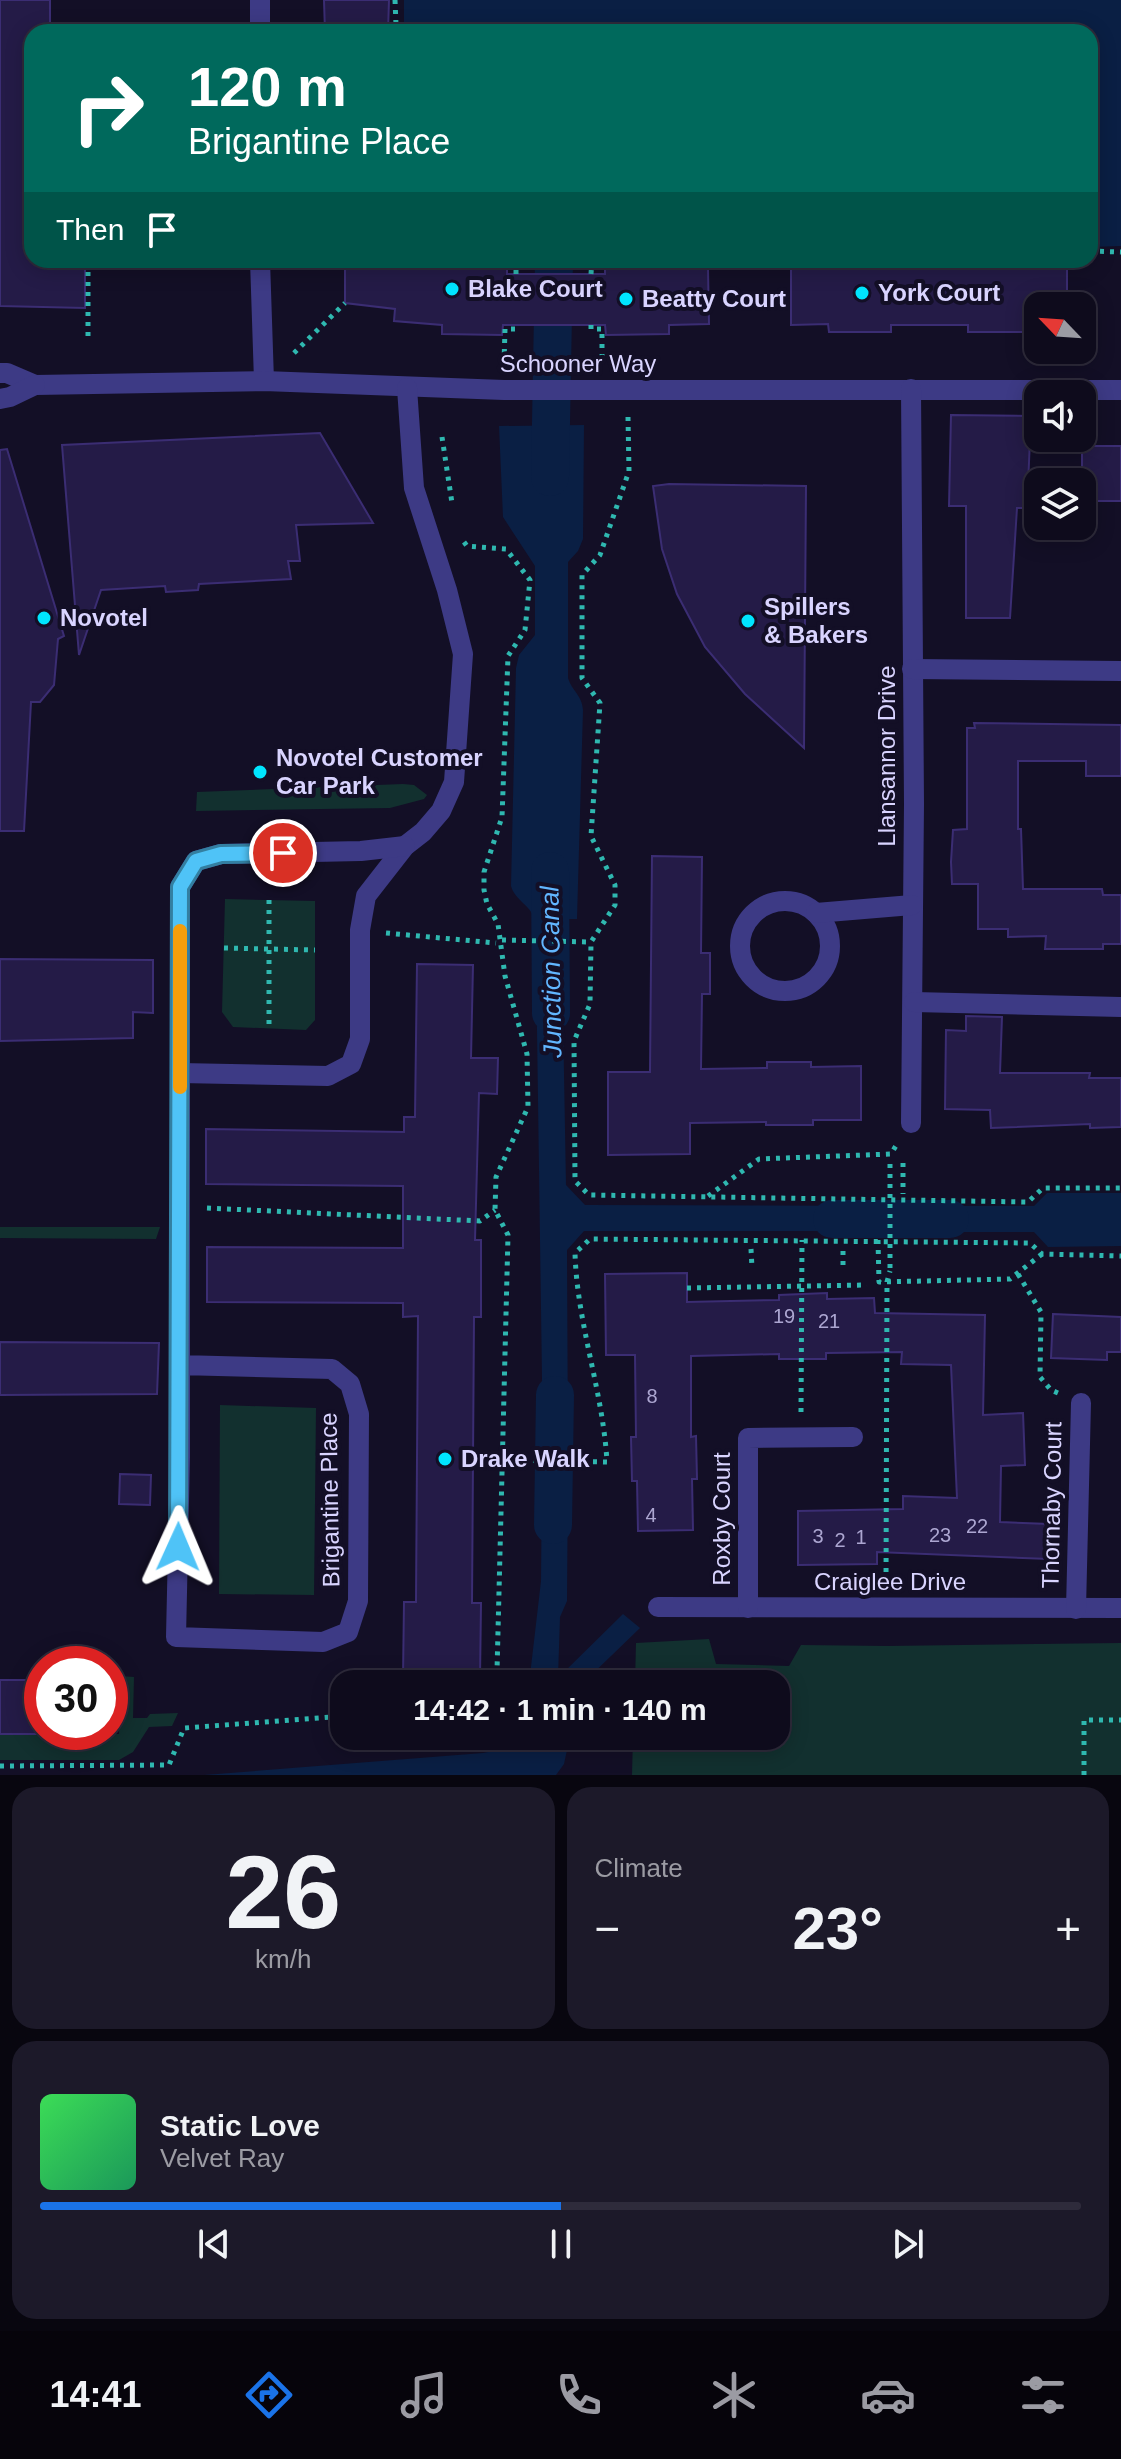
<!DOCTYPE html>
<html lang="en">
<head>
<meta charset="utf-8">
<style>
  body { margin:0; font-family:Arial,sans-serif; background:#1c1929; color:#f1f3f6; height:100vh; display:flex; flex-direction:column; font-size:30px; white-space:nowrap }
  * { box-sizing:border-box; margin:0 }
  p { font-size:26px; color:#9b9ba3 }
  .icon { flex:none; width:44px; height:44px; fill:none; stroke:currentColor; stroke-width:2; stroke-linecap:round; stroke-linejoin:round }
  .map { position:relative; height:1775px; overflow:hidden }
  .drawer { display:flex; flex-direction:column; gap:12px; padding:12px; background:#08060f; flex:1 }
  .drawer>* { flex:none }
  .banner { position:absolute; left:24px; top:24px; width:1074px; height:244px; border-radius:24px; box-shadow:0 4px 20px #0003,0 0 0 2px #2e2b3b; background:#00695c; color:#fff; overflow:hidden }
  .needle { width:52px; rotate:295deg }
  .fabs { position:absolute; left:1024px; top:292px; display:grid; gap:16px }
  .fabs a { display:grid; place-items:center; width:72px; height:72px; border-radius:16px; background:#0e0b1c; box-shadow:0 4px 20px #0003,0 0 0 2px #2e2b3b; font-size:40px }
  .speed { position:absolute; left:24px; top:1646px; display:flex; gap:16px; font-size:40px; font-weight:700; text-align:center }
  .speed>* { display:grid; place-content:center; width:104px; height:104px; border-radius:50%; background:#0e0b1c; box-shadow:0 4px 20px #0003,0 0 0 2px #2e2b3b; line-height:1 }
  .speed .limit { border:12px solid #d22; background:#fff; color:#111 }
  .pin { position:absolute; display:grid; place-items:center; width:68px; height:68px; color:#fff; margin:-34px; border:4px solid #fff; border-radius:50%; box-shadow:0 2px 8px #0007 }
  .me { position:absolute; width:88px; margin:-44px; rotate:1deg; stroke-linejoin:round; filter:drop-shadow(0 0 6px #0008) }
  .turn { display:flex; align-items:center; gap:28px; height:168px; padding:0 32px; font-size:36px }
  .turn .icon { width:104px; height:104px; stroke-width:2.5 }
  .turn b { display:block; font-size:56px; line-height:68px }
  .then { display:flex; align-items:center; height:76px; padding:0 32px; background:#0003; gap:16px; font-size:30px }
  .big { font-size:60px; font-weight:700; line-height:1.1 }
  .drawer .widget { flex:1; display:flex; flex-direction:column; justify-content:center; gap:12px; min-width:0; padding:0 28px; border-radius:24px; background:#1c1929 }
  .drawer .dial { align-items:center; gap:0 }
  .dial b { font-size:104px; line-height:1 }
  .song { display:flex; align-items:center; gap:24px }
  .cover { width:96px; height:96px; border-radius:12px; background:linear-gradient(135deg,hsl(130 70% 55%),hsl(150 70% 35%)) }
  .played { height:8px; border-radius:4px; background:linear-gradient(90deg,#1a73e8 50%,#2e2b3b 50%) }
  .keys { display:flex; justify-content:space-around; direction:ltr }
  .heat { display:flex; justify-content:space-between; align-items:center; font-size:44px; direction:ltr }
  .drawer .tiles { flex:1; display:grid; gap:12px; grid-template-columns:1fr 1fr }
  .widget:last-child { grid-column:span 2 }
  .trip { position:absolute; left:330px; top:1670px; width:460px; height:80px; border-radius:24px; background:#0e0b1c; box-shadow:0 4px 20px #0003,0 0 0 2px #2e2b3b; font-weight:700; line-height:80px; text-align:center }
  .menu { display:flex; height:128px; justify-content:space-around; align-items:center; background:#06040b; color:#9b9ba3 }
  .menu .icon { width:56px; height:56px }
  .menu .selected { color:#1a73e8 }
  .menu b { font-size:36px; color:#f1f3f6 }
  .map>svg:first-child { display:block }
  .green { fill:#12302f }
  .water { fill:#0a1f44 }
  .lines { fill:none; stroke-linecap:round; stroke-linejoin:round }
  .canal { stroke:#0a1f44; stroke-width:38 }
  .building { fill:#241b47; stroke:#3b2d73; stroke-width:2 }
  .path { stroke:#2fb8b0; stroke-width:5; stroke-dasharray:4 6; stroke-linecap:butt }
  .minor { stroke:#3d3a85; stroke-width:20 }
  .path-bridge { stroke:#2fb8b0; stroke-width:5; stroke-dasharray:4 6; stroke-linecap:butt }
  .route-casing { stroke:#337fa1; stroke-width:20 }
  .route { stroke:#4fc3f7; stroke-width:14 }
  .slow { stroke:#f59e0b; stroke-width:14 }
  .poi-dot { fill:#00e5ff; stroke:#130f26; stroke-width:3 }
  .labels { text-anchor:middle; stroke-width:8; stroke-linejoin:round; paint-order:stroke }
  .number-label { font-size:20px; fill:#aca6d1 }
  .poi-label { font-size:24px; font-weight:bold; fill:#d9d4ff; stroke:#130f26; text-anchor:start }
  .street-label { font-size:24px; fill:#d9d4ff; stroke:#130f26 }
  .water-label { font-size:26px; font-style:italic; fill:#62b6ff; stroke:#130f26 }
</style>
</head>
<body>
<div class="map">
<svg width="1121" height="1775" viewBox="0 0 1121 1775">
  <rect width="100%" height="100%" fill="#130f26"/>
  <g class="green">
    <path d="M403,784l11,1 13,10 -3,4 -34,9 -194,3 1,-19z"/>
    <path d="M225,899l90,2v119l-9,10 -73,-3 -11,-15z"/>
    <path d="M0,1227h160l-4,12 -156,-1z"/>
    <path d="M220,1405l96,3 -2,187 -95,-1z"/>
    <path d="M709,1639l7,25 73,2 12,-21 86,1 234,-3v132h-489l1,-39h143v-52h-141l1,-41z"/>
    <path d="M120,1676l14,1 -1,41h14l3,-4 28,-1 -6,13 -23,1 -16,25 -14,8h-119v-26h119z"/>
  </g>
  <g class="water">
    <path d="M404,0h717v246l-31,1v-215h-686z"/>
    <path d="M584,425l-1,114 -5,12 -10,11v116c4,13 14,17 15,32l-6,209h-12l-2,4 -28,-1c-2,-16 -20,-21 -24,-36l5,-218 3,-13 16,-20v-69l-32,-49 -4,-91z"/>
    <path d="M536,961h26l4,224 19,20 298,1 -1,25h-298l-17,19 1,197 -25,1z"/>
    <path d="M1047,1193h74v53l-73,1 -14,-15h-135v-26h135z"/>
    <path d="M542,1473h26l-1,128 -7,16 -2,61 65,-64 17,14 -58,56h-53l12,-103z"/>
    <path d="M520,1736h50l-6,28 -8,11h-352l279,-22 21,-4z"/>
  </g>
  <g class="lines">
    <g class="canal">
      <path d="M550,477l4,-217"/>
      <path d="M550,871l1,142"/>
      <path d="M832,1219h118"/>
      <path d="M553,1525l2,-130"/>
    </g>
  </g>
  <g class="building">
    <path d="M0,0h50v32h-18v228h53v48l-85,-2z"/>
    <path d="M324,0h65l-1,32h-63z"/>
    <path d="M345,260h162v14h98v-14h64v9h39l1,55 -40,1v9l-63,1 -1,-10h-102l-1,10 -60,-1v-9l-48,-4 1,-12 -50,-6z"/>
    <path d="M791,260l276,2v44h-29v18h-7v8h-63v-7h-77v7h-62l-1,-8 -37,1z"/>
    <path d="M951,415l80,1 -4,92h-10l-7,110h-44v-112h-17z"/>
    <path d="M320,433l53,90 -77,2 4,36h-12l3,18 -92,5 -1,6 -32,2 -1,-6 -64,4 -22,65 -17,-210z"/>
    <rect x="1082" y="446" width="39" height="55"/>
    <path d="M7,449l57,187 -6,3 -4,46 -14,17h-9l-7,129h-24v-381z"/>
    <path d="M669,484l137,2 -2,262 -59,-54 -40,-47 -28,-53 -15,-45 -9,-63z"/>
    <path d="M974,723l147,2v51h-35v-15h-68v68h3l2,60h79l1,6h18v49h-18v5h-58l1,-13 -38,1v-8h-30v-45h-26l-1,-22 2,-32 14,-1v-101h8z"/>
    <path d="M652,856l50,1 -1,96h9v41h-8l-1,75 66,-1v-6h44v5l50,-1v54h-48v5h-47v-3l-76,1v31l-82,1v-83h42z"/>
    <path d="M0,959l153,1v53l-20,-1v26l-133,3z"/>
    <path d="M417,964l56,1 -2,93h27l-1,36 -18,-1 -4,147h6v77h-7l-2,286h9l-1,75h-77l1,-76h12l2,-286 -15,1v-14l-196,-1v-55l196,1v-62l-197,-2v-55l198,3v-15h11z"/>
    <path d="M966,1016l36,1 -2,56h90l-1,5h32v49l-31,1v-4l-99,4 -1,-18 -45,-1 1,-79 20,1z"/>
    <path d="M687,1273v29l92,-2v-5l48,-2v6l47,-1 1,15 110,2 -2,100 40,-2 2,52 -24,1 -1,56 49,2v35l-172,-7v12l-79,1v-54l105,-2v-13l54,2 -6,-133 -50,-1 1,-12 -76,1v6h-47v-5l-88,2v81l5,-1 1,43h-5l1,51 -55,1 -1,-50h-5l-1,-44h5l-1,-82h-29l-1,-81z"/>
    <path d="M1053,1314l68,3v35h-14v8l-56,-2z"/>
    <path d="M0,1342l159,1 -2,51 -157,1z"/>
    <path d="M120,1474l31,1 -1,30 -31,-1z"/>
    <rect x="0" y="1680" width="42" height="54"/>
  </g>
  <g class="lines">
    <g class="path">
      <path d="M395,0l1,25"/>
      <path d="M1090,251l31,1"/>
      <path d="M516,267l76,-1"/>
      <path d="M516,274v-14"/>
      <path d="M591,274l1,-14"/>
      <path d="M591,325v4h11v35"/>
      <path d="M88,336v-76"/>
      <path d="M294,353l51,-50"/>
      <path d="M504,363l1,-34h10l-1,-4"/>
      <path d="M628,417l1,54 -29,84 -18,20v103l18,25 -9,133 24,49v20l-24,37 -1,62 -16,37 1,140 14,14 439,7 15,-14h78"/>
      <path d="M442,437l10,66"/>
      <path d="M464,542l3,4 39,3 24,31 -5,50 -17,26 -6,161 -18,55v18l3,14 11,20 7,52 22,78 1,53 -32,70 -1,33 13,25 -11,436 -7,13"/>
      <path d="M269,900v128"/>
      <path d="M386,933l110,10"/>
      <path d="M502,940l89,2"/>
      <path d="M224,948l91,2"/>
      <path d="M903,1163v31"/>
      <path d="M708,1196l51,-37 132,-5 6,-10"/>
      <path d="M207,1208l273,13 15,-11"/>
      <path d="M878,1240l1,42 131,-3 32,-25"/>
      <path d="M751,1249l1,19"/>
      <path d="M843,1251v18"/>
      <path d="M1018,1274l23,38 -1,65 11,13 7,3"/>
      <path d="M687,1288l180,-3"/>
      <path d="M801,1412l1,-172"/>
      <path d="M503,1460l104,2c-4,-71 -30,-138 -32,-209l15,-14 440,4 12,11 79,2"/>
      <path d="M886,1582l1,-300 3,-11"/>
      <path d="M0,1766l169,-1 15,-37 160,-12"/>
      <path d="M1084,1775v-55h37"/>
    </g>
    <g class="minor">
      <path d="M260,0v32"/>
      <path d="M260,260l4,121"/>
      <path d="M0,373h7l28,12 229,-4 240,9h617"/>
      <path d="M911,389l3,415 -3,319"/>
      <path d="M0,399l10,-2 25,-12"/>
      <path d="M912,669l209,2"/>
      <circle cx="785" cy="946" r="45"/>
      <path d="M816,913l96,-8"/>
      <path d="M914,1002l207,5"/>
      <path d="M180,1073l148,3 23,-12 9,-25v-109l6,-34 39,-50 18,-14 18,-21 13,-29 9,-128 -16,-64 -33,-102 -7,-100"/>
      <path d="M180,1365l152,4 18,15 9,30 -1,187 -10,31 -25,10 -147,-5 4,-180v-570l16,-26 25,-7 140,-3 44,-5"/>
      <path d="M658,1607l463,1"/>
      <path d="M748,1608v-170l105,-1"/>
      <path d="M1076,1609l5,-206"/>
    </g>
    <path class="path-bridge" d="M890,1164v107"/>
  </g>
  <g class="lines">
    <g class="route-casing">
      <path id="route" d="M178,1547l2,-660 16,-26 25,-7 62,-1"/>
    </g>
    <use href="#route" class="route"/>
    <path class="slow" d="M180,1087v-156"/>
  </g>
  <g class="poi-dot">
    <circle cx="452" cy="289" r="8"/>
    <circle cx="862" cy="293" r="8"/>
    <circle cx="626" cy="299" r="8"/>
    <circle cx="44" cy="618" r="8"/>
    <circle cx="748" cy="621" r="8"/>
    <circle cx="260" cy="772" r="8"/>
    <circle cx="445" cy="1459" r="8"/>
  </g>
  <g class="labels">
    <g class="number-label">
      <text x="784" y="1323">19</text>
      <text x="829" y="1328">21</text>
      <text x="652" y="1403">8</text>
      <text x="651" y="1522">4</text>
      <text x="977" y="1533">22</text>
      <text x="940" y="1542">23</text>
      <text x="818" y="1543">3</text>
      <text x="861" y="1544">1</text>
      <text x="840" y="1547">2</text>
    </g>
    <g class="poi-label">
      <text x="468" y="297">Blake Court</text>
      <text x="878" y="301">York Court</text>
      <text x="642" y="307">Beatty Court</text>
      <text x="764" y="615">Spillers<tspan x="764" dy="28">&amp; Bakers</tspan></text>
      <text x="60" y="626">Novotel</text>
      <text x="276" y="766">Novotel Customer<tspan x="276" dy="28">Car Park</tspan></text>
      <text x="461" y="1467">Drake Walk</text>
    </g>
    <g class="street-label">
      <text x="578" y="372">Schooner Way</text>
      <text transform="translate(887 756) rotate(-90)" y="8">Llansannor Drive</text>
      <text transform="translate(330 1500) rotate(-91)" y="8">Brigantine Place</text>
      <text transform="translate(1052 1505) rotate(-89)" y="8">Thornaby Court</text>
      <text transform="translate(722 1519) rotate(-90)" y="8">Roxby Court</text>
      <text x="890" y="1590">Craiglee Drive</text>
    </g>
    <g class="water-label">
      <text transform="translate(551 972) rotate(-91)" y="9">Junction Canal</text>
    </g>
  </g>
</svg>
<div class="fabs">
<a><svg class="needle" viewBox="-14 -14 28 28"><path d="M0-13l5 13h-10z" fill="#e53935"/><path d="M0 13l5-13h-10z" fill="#9b9ba3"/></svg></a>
<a><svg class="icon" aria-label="sound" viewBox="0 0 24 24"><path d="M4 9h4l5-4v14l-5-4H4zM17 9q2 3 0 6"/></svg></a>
<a><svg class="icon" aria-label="layers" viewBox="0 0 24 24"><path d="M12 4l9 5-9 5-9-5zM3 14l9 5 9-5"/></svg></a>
</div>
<div class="speed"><div class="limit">30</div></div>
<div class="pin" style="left:283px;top:853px;background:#d93025"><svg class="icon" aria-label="arrive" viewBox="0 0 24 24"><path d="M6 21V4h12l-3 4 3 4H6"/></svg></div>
<svg class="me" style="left:178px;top:1547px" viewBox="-20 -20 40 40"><path d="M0-17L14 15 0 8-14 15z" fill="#4fc3f7" stroke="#fff" stroke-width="4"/></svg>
<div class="trip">14:42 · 1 min · 140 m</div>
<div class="banner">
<div class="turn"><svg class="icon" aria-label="right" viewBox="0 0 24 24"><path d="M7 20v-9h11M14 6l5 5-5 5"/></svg><div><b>120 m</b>Brigantine Place</div></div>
<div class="then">Then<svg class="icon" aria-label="arrive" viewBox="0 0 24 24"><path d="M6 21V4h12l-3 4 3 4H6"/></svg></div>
</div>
</div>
<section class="drawer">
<div class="tiles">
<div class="widget dial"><b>26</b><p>km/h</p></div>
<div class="widget"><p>Climate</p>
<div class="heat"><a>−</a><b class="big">23°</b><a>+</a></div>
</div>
<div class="widget">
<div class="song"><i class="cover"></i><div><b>Static Love</b><p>Velvet Ray</p></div></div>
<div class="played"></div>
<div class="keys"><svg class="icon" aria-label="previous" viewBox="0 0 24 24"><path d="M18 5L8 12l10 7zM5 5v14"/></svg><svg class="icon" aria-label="pause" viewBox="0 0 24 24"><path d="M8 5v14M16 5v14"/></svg><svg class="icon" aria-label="next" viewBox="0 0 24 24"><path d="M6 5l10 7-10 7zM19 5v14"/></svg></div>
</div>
</div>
</section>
<nav class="menu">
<b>14:41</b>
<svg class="icon selected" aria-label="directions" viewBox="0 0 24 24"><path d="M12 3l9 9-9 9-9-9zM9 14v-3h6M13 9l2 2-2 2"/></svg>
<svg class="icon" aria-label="music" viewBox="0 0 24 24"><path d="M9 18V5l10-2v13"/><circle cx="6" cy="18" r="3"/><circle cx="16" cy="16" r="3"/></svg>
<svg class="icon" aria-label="phone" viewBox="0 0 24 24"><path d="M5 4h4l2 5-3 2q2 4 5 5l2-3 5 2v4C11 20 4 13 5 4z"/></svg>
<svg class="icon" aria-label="climate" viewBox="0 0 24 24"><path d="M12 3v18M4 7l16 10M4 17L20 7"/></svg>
<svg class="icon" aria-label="car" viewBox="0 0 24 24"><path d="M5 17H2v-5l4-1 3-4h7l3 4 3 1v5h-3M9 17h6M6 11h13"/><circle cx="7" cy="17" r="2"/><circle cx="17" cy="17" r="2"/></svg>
<svg class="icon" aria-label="filters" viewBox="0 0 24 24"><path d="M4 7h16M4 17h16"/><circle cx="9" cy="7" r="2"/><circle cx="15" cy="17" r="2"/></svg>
</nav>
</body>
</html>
